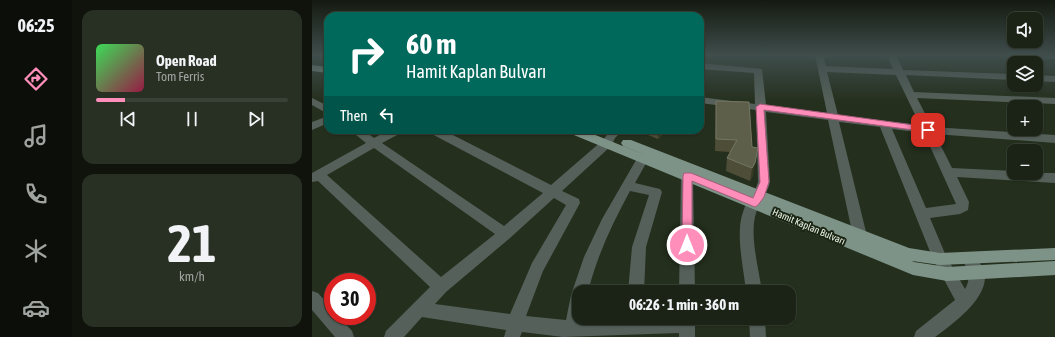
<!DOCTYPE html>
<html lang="en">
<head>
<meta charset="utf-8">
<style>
  body { margin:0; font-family:"Asap Condensed",sans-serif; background:#282f23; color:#f1f3f6; height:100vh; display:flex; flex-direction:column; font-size:15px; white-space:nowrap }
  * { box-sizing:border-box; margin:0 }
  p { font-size:13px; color:#a0a4a1 }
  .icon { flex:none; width:22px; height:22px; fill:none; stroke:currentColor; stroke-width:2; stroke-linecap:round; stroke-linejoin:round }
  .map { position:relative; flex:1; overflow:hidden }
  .panel { display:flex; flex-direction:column; gap:10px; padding:10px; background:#0f130c; width:240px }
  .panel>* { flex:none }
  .top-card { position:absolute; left:12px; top:12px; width:380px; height:122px; border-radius:12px; box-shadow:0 1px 3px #0004,0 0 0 1px #394035; background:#00695c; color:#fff; overflow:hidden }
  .controls { position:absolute; left:695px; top:12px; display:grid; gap:8px }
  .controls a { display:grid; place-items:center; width:36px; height:36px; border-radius:8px; background:#1b2316; box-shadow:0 1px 3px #0004,0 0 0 1px #394035; font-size:20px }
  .speed { position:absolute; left:12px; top:273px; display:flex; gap:8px; font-size:20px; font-weight:700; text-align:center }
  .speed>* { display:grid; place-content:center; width:52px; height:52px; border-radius:50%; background:#1b2316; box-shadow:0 1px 3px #0004,0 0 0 1px #394035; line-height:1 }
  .speed .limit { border:6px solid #d22; background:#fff; color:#111 }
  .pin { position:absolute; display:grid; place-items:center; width:34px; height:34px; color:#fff; margin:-17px; border-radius:8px; box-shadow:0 2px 6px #0006 }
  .me { position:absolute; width:44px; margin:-22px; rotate:0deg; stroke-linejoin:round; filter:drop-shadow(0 0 3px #0008) }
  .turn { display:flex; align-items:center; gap:14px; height:84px; padding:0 16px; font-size:18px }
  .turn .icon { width:52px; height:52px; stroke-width:2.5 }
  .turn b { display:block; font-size:28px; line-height:34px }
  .then { display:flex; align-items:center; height:38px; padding:0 16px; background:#0003; gap:8px; font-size:15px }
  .panel .card { flex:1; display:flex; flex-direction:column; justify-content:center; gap:6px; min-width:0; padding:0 14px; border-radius:12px; background:#282f23 }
  .panel .dial { align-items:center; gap:0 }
  .dial b { font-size:52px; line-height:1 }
  .song { display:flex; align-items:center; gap:12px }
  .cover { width:48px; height:48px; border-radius:6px; background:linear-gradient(135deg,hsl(130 70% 55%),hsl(340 70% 35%)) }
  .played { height:4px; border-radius:2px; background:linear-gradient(90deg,#ff8ebb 15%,#394035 15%) }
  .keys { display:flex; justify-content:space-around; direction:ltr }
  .trip { position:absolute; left:260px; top:285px; width:224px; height:40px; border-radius:12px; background:#1b2316; box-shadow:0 1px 3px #0004,0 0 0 1px #394035; font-weight:700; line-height:40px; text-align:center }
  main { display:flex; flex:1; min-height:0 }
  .tab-bar { display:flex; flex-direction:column; width:72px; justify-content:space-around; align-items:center; background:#0b0e09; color:#a0a4a1 }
  .tab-bar .icon { width:28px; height:28px }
  .tab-bar .active { color:#ff8ebb }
  .tab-bar b { font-size:18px; color:#f1f3f6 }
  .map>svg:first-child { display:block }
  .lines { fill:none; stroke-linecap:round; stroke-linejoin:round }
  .minor { fill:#55605a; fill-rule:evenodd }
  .major { fill:#7d9387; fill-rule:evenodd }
  .wall { fill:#4e4d38 }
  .shaded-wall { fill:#363a25 }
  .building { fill:#5e5f4b; stroke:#747663 }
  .route { fill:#ff8ebb; stroke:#a65c7a }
  .labels { text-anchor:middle; stroke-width:4; stroke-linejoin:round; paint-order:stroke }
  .street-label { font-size:10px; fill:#e9f1e5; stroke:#1a2513 }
</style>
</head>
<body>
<main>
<nav class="tab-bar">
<b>06:25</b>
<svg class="icon active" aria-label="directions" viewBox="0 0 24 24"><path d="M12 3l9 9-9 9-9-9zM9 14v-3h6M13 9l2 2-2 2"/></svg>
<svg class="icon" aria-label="music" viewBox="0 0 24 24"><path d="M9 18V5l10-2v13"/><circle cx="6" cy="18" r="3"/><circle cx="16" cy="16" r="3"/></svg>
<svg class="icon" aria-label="phone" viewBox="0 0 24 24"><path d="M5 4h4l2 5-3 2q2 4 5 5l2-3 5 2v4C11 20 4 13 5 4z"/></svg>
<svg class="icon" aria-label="climate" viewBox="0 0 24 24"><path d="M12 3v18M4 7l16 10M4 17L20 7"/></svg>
<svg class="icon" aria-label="car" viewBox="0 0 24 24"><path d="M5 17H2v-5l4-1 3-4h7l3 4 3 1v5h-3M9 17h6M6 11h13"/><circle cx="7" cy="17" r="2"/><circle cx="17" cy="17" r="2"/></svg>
</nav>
<section class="panel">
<div class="card">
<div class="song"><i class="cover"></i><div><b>Open Road</b><p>Tom Ferris</p></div></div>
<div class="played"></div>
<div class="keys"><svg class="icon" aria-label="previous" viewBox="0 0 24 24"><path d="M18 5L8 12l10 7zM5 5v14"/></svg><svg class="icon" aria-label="pause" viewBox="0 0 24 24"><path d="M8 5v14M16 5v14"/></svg><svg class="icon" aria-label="next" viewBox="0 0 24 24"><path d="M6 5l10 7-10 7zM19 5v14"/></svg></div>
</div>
<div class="card dial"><b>21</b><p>km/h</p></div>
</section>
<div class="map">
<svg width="743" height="337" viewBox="0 0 743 337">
  <rect width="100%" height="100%" fill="#242f1d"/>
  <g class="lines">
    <g class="minor">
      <path d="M503,55h8l3,11 67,3 -6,-14h9l7,15 111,4v6l-108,-5 8,17 141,6v6l-138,-6 15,29 123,8v8l-120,-9 17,34 62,3v2h41v10l-98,-6 12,25 -1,8 -8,4 -30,4 16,38 19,33c7,-12 2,-19 -3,-31l2,-4 5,-2 5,2c4,6 10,14 11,22 1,24 -32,48 -50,61h-21l2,-6 39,-31 -22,-41 -53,-132 -41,-5 28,114 -2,4 -5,2 -5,-2 -2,-4 -25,-116 -62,-8 4,70c-2,11 -11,20 -14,31 -7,22 3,56 6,79h-16c-2,-23 -11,-58 -3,-80 3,-11 12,-19 15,-30l-2,-72 -56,-7v-6l55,7 -1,-31 -54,-4v-6l62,6 4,36 61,8zM515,72l69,3 24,50 -82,-10zM580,129l32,4 32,71 -30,4z"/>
      <path d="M709,55h34v4l-30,-1z"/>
      <path d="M724,75l19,1v6l-19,-1z"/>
      <path d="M0,98l16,8v8l-16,-9z"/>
      <path d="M16,116v7l-16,7v-8z"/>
      <path d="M38,130h13l11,8 15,-8h13l-1,3 -19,10 122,83 39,-33 -113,-60 -1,-3h14l108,55 52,-45 8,-10h12l-8,8 -4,8 -49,45 17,8 1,4 -37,68 -17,45 40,4 5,-25 13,-38 18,-38 37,-64 4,-1 4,1 2,3 -14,25 25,6 2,3 -16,55 -2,45h-16l4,-45 17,-52 -19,-4c-18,33 -33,65 -42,101h-9v26h4l-1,2 113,-2v19h-16v-4l-116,4 -41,-5 -2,5h-16l2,-7 -84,-13 -18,20h-20l2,-6 44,-44 -112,-106 -6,1v-9l54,-30zM62,148l121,86 -54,43 -114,-102zM242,198l12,7 -34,58 -22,51 -75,-10 11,-12 64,-54z"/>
      <path d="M375,172l4,1 2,3 2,116h-16l2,-116 2,-3z"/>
      <path d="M0,291l6,2 15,17v6h5l14,15 2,6h-19l-23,-27z"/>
      <path d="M437,318h16l1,19h-16z"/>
    </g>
    <g class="major">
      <path d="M0,65l16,2v6l-16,-2z"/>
      <path d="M256,130h15l72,29 -32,-13 -2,-3 2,-3h8l278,108 31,5 115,-5v12l-115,5 -28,-4 2,1 33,5 108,-6v14l-108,6 -34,-6 -344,-142z"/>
    </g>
  </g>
  <g class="wall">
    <path d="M404,101l33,1 4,73 -3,6 -24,-10 1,-13 3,-6 -15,-1z"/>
    <path d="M325,130h30l-9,9 -20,-8z"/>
  </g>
  <g class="shaded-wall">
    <path d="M346,130h9l-9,9z"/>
    <path d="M446,148l-5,27 -3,6 2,-13z"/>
  </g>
  <path class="building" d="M404,101l33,1 3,45 6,1 -3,15 -3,5 -25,-10 10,-18 -21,-1z"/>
  <linearGradient id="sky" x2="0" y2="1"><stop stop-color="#141a10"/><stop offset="0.54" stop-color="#3f4d4c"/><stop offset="1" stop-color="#3f4d4c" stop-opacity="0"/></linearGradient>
  <rect width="743" height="102" fill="url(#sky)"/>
  <path class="route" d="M448,104l168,23 5,3 -5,2 -164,-22 5,72 -5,15 -6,8 -3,2 -63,-26v64l-1,3 -4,1 -4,-1 -1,-3 1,-69 1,-3h7l62,25 7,-16 -4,-75z"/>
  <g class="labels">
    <g class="street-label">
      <text transform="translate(497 226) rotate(23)" y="4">Hamit Kaplan Bulvarı</text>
    </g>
  </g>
</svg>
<div class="controls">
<a><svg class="icon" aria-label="sound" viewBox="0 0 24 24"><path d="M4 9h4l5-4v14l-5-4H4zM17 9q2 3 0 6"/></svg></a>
<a><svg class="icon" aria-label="layers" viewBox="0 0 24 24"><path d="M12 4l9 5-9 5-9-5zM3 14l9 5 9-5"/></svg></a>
<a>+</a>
<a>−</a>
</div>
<div class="speed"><div class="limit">30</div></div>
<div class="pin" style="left:616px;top:130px;background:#d93025"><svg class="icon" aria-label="arrive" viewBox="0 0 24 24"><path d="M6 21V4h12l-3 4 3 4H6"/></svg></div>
<svg class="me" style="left:375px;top:245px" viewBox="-20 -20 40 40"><circle r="17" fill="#ff8ebb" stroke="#fff" stroke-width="3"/><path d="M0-11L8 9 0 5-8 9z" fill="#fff"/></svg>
<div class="trip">06:26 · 1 min · 360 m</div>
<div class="top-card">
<div class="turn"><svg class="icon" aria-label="right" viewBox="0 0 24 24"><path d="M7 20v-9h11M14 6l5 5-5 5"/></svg><div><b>60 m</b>Hamit Kaplan Bulvarı</div></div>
<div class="then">Then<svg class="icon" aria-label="left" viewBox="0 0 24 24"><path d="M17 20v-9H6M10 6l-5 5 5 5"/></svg></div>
</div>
</div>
</main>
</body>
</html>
